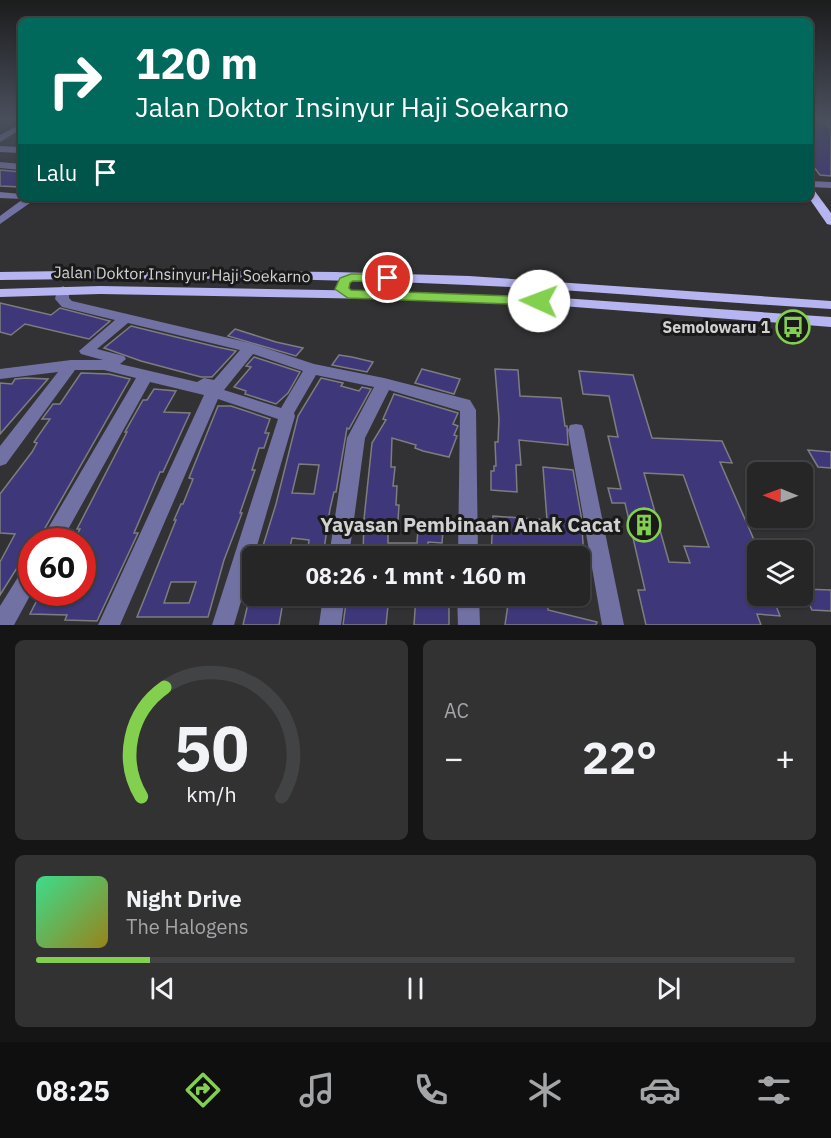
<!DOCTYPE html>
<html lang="id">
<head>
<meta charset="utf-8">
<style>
  body { margin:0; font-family:"IBM Plex Sans",sans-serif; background:#323233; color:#f1f3f6; height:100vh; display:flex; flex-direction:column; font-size:22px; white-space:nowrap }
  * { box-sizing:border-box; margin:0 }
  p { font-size:20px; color:#a4a5a7 }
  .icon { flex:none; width:33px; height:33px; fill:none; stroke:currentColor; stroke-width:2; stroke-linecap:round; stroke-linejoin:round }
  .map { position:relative; height:625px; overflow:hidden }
  .drawer { display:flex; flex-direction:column; gap:15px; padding:15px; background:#151515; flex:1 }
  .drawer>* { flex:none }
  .top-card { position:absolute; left:18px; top:18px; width:795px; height:183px; border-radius:9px; box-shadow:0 2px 4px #0004,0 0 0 2px #424344; background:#00695c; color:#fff; overflow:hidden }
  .needle { width:39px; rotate:271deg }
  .tools { position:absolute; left:747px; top:462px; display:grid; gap:12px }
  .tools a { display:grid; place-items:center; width:66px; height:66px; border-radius:9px; background:#262627; box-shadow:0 2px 4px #0004,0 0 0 2px #424344; font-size:30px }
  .speed { position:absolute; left:18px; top:528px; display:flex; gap:12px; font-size:30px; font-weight:700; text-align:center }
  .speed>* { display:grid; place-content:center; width:78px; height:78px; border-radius:50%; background:#262627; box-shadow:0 2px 4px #0004,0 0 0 2px #424344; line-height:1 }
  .speed .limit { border:9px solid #d22; background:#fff; color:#111 }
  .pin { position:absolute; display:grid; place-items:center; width:51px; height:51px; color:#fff; margin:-26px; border:3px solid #fff; border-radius:50%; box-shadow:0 2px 6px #0007 }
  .me { position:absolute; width:66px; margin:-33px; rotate:272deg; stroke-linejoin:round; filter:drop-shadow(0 0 4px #0008) }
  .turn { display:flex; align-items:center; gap:21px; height:126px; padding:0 18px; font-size:27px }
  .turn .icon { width:78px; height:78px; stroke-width:2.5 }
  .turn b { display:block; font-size:42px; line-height:51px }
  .then { display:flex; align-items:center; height:57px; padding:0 18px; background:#0003; gap:12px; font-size:22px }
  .big { font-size:45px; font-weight:800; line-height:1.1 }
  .drawer .tile { flex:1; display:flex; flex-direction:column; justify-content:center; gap:9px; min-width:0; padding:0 21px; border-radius:9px; background:#323233 }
  .drawer .dial { align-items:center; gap:0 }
  .dial svg { height:156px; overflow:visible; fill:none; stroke:#424344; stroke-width:7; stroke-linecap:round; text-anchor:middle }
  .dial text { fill:#f1f3f6; stroke:none }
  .song { display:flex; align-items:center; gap:18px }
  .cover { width:72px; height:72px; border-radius:9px; background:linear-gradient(135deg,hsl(150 70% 55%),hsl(50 70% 35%)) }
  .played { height:6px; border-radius:3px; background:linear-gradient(90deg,#83d04f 15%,#424344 15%) }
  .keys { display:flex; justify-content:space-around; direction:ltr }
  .heat { display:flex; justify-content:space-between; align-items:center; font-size:33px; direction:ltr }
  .drawer .tiles { flex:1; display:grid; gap:15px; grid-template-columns:1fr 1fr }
  .tile:last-child { grid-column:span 2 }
  .trip { position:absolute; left:242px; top:546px; width:348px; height:60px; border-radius:9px; background:#262627; box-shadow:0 2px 4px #0004,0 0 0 2px #424344; font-weight:800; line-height:60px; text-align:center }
  .menu { display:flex; height:96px; justify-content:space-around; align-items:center; background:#0f0f10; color:#a4a5a7 }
  .menu .icon { width:42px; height:42px }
  .menu .current { color:#83d04f }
  .menu b { font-size:27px; color:#f1f3f6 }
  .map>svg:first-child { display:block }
  .building { fill:#3e377a; stroke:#7d7d80; stroke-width:1.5; fill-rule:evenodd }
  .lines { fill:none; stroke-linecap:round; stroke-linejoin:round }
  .minor { fill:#7271a3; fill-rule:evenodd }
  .major { fill:#b6b5f2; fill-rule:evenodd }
  .route { fill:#83d04f; stroke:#558733; stroke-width:1.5 }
  .labels { text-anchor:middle; stroke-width:6; stroke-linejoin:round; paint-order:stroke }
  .street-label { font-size:16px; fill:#d1d1d2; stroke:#1a1a1b }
  .poi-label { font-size:16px; font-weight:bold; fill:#d1d1d2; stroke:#1a1a1b; text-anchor:end }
  .near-poi-label { font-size:20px; font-weight:bold; fill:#d1d1d2; stroke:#1a1a1b; text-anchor:end }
</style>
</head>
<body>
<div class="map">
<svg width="831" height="625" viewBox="0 0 831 625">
  <rect width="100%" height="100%" fill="#323234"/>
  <g class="building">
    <path d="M810,117h6l15,11v48l-11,-1 -10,-13z"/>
    <path d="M0,170l21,2v15l-21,-1z"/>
    <path d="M0,303l51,12 9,-7 50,13 -21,18 -64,-15 -14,11 -11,-3z"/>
    <path d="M131,326l86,21 19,4 -24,26h-11l-60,-16 -37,-13z"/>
    <path d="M235,329l41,13 27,6 -7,8 -68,-20z"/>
    <path d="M339,355l13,2 21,5 -6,10 -35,-7z"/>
    <path d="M254,357l46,15 -12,21 -12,11 -31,-10 1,-3 -12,-4 17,-20 -5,-1z"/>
    <path d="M422,369l38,10 -6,15 -39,-11z"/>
    <path d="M495,369l23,1 2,26 41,2 4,28h2l1,19 -49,-5 2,25h-5l1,27 -26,-2v-19h3v-5h2l-1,-24h3l1,-23z"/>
    <path d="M579,371l54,4 19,63 70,3 10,22 -12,-1 38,87v47h14l8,20 -23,-2 4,11h-115l-8,-35h7l-20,-87h-13l-4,-15 13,1 -13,-53 10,1 -9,-41 -26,-2zM644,473l39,2 1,2 25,70 -25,-1 6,17 -21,-1z"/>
    <path d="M81,373l28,1 21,5 -93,163h-5v10h-5l-27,43v-33l15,-28 -15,-1v-39l32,-42 5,-9 -3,-1 16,-23h-8l11,-15h7z"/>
    <path d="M26,378l22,1 -48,55v-51l12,1 3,-5z"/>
    <path d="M321,378l22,5 -2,3 18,5 3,-4 9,2 -22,40 -2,-1 -11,64h-2l-4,17 -7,47h-11l1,-7h-5l1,-9 -17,-2 -4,18h-24l-3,-1 2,-9 13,-42 22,-88zM299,464l20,1 -5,29 -22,-1z"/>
    <path d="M154,389l22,2 -12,21 26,1 -27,59h-3l-26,61h4l-41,88 -32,-1 2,-5 -37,-1 11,-22h41v-51l-8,-1 6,-11h-3l50,-97h-2l18,-32h4z"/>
    <path d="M394,394l64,19 -5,11 5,2 -4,9 3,1 -8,21 -26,-6 -8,-3 1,-3 -24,-7 -1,29h4l-2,19h4l-1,19h3l-1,15h-10v23h29l1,-14 25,2 -1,12 -14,-1v14h-65l1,-37 8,-76 14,-23 -3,-1z"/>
    <path d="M218,406h13l39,13 -5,14h4l-5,15h-5l-7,22h3l-15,43h2l-18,47 -16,57h-71l39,-97h-2l7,-16h2l10,-25 -4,-1zM171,582h25l-7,21h-25z"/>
    <path d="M808,450l23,2v16l-13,-1z"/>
    <path d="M543,467l30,3 8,45 3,42 -42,-5 1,4h-52l2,-40 54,4z"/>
    <path d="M802,589l29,1v21l-19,-1z"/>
    <path d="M250,595l34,1 -5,29h-36z"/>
    <path d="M347,596h42l-3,29h-43z"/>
    <path d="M416,596h33v29h-35z"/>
    <path d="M505,596h28v3l15,3v8l49,12 -1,3h-91l3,-21h-4z"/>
  </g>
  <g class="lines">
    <g class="minor">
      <path d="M821,118h8l2,8z"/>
      <path d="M21,124v5l-21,13v-7z"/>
      <path d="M0,146l21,1v6l-21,-1z"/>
      <path d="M0,162l21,2v6l-21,-2z"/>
      <path d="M810,181l21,1v6l-21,-1z"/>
      <path d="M0,192l21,2v4h16l-37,26v-8l23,-17 -23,-1z"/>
      <path d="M63,286l6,4v8l3,3 178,42 64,21 70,14 86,22 6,10 2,146h-20l2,-145 -71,-21 -24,48 -16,118h-20l18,-118 27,-51 -58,-12 -22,38 1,3 -41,140h-2v8l-18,61h-22l66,-206 -60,-20 -98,226h-22l106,-230 -54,-13 -89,160h-21l96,-164 -32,-8h-29l-69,94 -6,2v-20l58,-74 -58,7v-10l71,-9h32l-22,-6 -2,-3 36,-31 -53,-13 -7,-8 2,-9zM128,323l112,27 -26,30 -10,-2 -7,4 -77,-18 6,-5 -2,-3 -27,-7zM253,354l50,17 -22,37 -57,-18z"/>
      <path d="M576,424l6,1 2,5 40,195h-22l-34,-195 2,-5z"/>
      <path d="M32,563v29l-18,33h-14v-19l25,-40z"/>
      <path d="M323,596h22l-4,29h-22z"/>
      <path d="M457,596h22l1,29h-22z"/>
    </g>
    <g class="major">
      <path d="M810,189l4,1 17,23v12l-4,-1 -18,-26z"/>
      <path d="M134,270l201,2 134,4 362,25v8c-121,-7 -242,-19 -363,-24 -156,-7 -312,-8 -468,-5v-8z"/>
      <path d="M100,286l279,5 183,7 269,19v10l-269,-21 -183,-7 -279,-5 -100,3v-8z"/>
    </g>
  </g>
  <linearGradient id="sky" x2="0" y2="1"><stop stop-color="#1c1c1d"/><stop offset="0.58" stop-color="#494f5c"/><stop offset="1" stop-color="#494f5c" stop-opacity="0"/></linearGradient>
  <rect width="831" height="205" fill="url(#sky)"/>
  <path class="route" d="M351,274h37l7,4 -7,4 -35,-1 -3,2 -1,5 2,2 188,7 6,4 -6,4 -191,-7 -13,-9 5,-11z"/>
  <defs>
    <g id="bus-ring" transform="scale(1.725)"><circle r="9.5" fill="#1a1a1b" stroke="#83d04f" stroke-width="1.5"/><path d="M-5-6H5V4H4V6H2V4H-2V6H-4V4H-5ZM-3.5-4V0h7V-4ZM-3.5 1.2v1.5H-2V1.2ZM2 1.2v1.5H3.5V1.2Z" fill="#83d04f"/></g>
    <g id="building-ring" transform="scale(1.725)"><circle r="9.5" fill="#1a1a1b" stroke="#83d04f" stroke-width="1.5"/><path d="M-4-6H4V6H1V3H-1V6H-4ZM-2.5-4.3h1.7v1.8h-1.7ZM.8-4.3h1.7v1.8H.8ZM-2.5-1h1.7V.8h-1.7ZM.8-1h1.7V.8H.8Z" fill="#83d04f"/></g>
  </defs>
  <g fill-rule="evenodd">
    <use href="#bus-ring" x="793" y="327"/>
    <use href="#building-ring" x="644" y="525"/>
  </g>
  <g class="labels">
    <g class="street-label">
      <text transform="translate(182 274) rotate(1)" y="6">Jalan Doktor Insinyur Haji Soekarno</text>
    </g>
    <g class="poi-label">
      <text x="770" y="333">Semolowaru 1</text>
    </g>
    <g class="near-poi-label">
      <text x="621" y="532">Yayasan Pembinaan Anak Cacat</text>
    </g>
  </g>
</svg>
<div class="tools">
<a><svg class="needle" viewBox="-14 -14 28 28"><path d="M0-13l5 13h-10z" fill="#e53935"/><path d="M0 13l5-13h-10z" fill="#a4a5a7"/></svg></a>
<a><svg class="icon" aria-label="layers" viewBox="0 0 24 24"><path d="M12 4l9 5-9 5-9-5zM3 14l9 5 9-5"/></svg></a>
</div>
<div class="speed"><div class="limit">60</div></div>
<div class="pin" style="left:388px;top:278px;background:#d93025"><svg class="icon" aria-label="arrive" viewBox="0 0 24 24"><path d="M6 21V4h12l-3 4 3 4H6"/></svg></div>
<svg class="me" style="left:539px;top:301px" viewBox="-20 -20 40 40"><circle r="19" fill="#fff"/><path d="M0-13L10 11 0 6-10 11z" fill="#83d04f"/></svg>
<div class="trip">08:26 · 1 mnt · 160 m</div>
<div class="top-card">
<div class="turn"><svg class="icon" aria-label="right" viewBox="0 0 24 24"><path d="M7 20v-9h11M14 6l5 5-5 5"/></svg><div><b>120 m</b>Jalan Doktor Insinyur Haji Soekarno</div></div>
<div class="then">Lalu<svg class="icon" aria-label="arrive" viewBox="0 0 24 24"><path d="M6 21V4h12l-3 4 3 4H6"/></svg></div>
</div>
</div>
<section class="drawer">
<div class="tiles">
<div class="tile dial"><svg viewBox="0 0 100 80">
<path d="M14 69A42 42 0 1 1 86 69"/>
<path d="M14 69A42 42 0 0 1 26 13" stroke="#83d04f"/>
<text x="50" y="56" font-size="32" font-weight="700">50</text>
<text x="50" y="72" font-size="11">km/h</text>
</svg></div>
<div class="tile"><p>AC</p>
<div class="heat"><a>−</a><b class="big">22°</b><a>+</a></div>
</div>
<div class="tile">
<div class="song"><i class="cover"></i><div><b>Night Drive</b><p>The Halogens</p></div></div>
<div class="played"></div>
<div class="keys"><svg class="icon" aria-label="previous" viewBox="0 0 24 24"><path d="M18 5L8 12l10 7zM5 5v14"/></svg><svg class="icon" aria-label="pause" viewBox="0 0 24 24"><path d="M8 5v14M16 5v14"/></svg><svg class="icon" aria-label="next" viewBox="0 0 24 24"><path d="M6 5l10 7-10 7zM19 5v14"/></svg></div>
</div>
</div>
</section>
<nav class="menu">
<b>08:25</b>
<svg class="icon current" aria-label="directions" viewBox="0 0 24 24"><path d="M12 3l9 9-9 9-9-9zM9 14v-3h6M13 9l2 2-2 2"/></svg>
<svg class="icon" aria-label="music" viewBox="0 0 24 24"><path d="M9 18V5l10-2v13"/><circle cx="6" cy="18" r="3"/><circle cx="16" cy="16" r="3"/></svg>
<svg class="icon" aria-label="phone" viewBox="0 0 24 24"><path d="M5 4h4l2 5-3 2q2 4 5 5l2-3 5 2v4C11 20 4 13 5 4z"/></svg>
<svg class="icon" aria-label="climate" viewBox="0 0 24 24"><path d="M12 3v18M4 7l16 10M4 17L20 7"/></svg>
<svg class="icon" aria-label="car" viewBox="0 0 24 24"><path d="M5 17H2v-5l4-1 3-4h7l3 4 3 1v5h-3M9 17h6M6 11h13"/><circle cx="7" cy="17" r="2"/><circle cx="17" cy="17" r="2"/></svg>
<svg class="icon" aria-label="filters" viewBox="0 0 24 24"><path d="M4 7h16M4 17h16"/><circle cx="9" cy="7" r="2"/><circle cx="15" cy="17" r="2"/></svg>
</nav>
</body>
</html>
